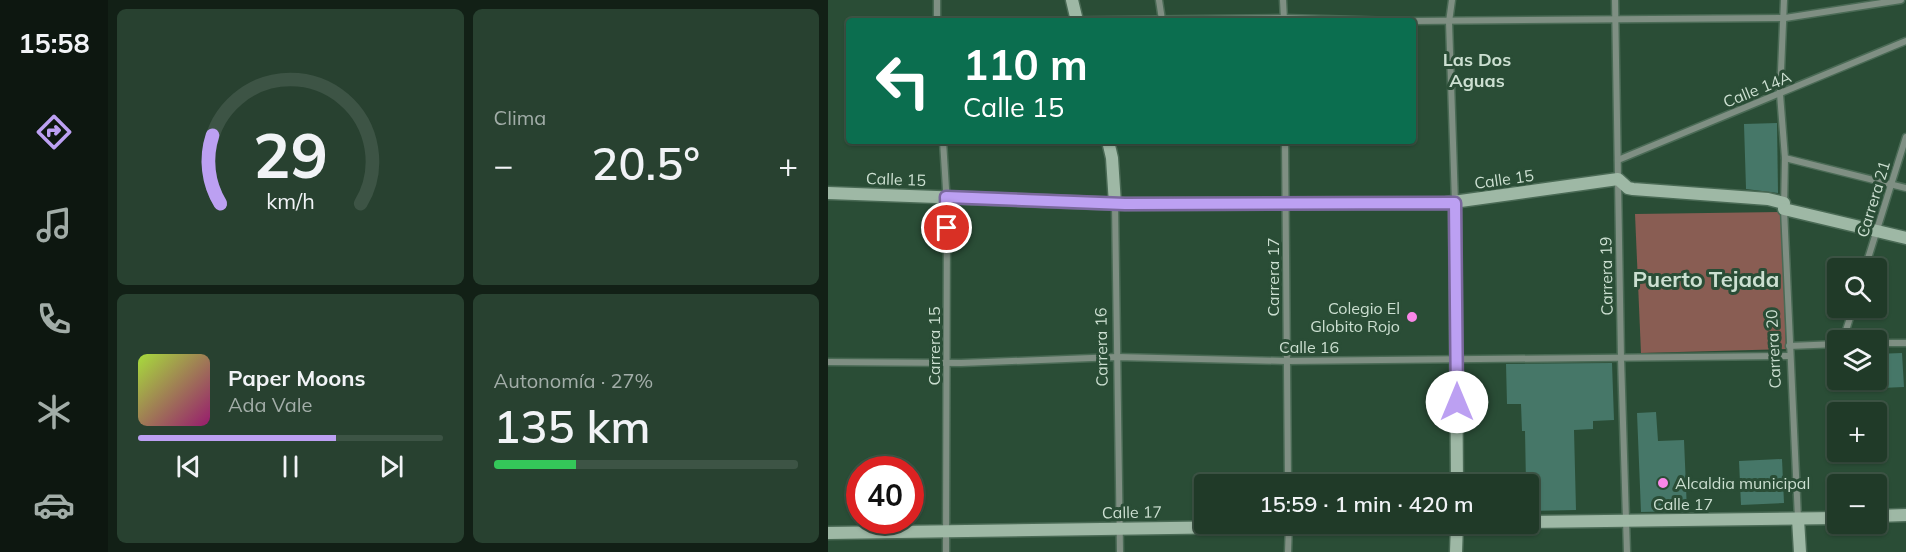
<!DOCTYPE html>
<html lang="es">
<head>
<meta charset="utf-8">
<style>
  body { margin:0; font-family:Mulish,sans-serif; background:#284130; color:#f1f3f6; height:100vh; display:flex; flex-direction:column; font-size:22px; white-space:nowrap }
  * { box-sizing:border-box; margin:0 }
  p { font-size:20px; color:#a2ada8 }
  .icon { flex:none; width:33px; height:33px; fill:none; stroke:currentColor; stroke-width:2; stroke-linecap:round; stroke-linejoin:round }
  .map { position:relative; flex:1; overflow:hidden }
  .details { display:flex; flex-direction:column; gap:9px; padding:9px; background:#122016; width:720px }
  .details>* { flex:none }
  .guide { position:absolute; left:18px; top:18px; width:570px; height:126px; border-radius:6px; box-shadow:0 2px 4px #0004,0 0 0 2px #3d5445; background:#0b6e4f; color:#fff; overflow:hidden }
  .fabs { position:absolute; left:999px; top:258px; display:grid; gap:12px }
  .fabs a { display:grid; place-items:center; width:60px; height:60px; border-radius:6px; background:#203a28; box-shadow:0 2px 4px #0004,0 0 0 2px #3d5445; font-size:30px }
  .speed { position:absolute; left:18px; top:456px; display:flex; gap:12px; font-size:30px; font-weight:700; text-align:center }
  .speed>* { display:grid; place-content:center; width:78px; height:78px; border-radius:50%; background:#203a28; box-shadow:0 2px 4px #0004,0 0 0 2px #3d5445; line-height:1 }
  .speed .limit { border:9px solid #d22; background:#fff; color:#111 }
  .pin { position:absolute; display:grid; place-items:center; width:51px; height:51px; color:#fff; margin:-26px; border:3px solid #fff; border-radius:50%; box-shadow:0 2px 6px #0007 }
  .me { position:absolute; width:66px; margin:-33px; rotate:0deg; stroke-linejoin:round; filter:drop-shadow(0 0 4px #0008) }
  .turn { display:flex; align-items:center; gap:21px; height:126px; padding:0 18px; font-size:27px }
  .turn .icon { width:78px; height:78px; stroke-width:2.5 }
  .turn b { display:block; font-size:42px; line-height:51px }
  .big { font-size:45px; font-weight:600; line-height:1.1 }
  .details .widget { flex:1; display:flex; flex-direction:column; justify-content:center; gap:9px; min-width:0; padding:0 21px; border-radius:9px; background:#284130 }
  .details .dial { align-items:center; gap:0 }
  .dial svg { height:156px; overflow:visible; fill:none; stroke:#3d5445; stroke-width:7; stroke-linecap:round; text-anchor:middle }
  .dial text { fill:#f1f3f6; stroke:none }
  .song { display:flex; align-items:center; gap:18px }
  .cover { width:72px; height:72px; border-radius:9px; background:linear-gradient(135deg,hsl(80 70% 55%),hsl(320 70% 35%)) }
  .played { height:6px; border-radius:3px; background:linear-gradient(90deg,#bca0f2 65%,#3d5445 65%) }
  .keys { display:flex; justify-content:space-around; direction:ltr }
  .heat { display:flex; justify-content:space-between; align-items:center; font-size:33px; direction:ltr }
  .charge { height:9px; border-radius:4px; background:linear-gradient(90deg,#34c759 27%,#3d5445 0) }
  .details .tiles { flex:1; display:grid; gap:9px; grid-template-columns:repeat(2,1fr) }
  .trip { position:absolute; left:366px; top:474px; width:345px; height:60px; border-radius:6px; background:#203a28; box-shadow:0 2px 4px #0004,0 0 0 2px #3d5445; font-weight:600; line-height:60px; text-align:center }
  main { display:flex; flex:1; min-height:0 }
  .menu { display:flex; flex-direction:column; width:108px; justify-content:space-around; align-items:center; background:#0d1710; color:#a2ada8 }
  .menu .icon { width:42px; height:42px }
  .menu .on { color:#bca0f2 }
  .menu b { font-size:27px; color:#f1f3f6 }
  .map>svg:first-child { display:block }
  .green { fill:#895d53 }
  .building { fill:#467768 }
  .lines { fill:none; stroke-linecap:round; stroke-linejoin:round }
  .street-casing { stroke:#4a6a55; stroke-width:9 }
  .secondary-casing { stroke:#4a6a55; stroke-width:15 }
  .street { stroke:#7f8f83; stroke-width:6 }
  .secondary { stroke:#9eb8a5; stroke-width:12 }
  .route-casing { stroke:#7a689d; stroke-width:15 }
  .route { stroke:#bca0f2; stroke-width:10 }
  .poi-dot { fill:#fa87e8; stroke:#2a4d36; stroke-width:2 }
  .labels { text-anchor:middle; stroke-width:6; stroke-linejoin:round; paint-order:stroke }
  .street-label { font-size:16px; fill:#ccdfd1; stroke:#2a4d36 }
  .poi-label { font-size:16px; fill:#ccdfd1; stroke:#2a4d36; text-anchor:end }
  .neighbourhood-label { font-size:18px; font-weight:bold; fill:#ccdfd1; stroke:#2a4d36 }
  .district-label { font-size:22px; font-weight:bold; fill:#ccdfd1; stroke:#2a4d36 }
</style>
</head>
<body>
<main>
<nav class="menu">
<b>15:58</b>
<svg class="icon on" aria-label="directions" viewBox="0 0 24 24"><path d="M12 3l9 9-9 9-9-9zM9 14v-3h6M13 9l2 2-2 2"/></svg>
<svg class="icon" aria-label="music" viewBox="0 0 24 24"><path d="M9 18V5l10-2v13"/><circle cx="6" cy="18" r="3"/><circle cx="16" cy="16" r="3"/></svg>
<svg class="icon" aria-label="phone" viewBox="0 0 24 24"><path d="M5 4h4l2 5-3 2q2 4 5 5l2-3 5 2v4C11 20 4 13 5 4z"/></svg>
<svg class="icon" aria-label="climate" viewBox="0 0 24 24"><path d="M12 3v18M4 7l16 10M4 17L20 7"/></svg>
<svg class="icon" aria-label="car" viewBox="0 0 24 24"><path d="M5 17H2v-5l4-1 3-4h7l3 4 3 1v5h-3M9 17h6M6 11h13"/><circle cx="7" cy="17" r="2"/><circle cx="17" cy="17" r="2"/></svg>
</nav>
<section class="details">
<div class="tiles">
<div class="widget dial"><svg viewBox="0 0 100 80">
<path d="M14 69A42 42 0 1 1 86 69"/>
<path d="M14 69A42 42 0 0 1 10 34" stroke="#bca0f2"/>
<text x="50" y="56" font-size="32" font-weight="700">29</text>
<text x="50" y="72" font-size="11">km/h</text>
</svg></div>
<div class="widget"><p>Clima</p>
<div class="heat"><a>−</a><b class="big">20.5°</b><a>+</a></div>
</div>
<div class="widget">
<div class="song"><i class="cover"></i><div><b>Paper Moons</b><p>Ada Vale</p></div></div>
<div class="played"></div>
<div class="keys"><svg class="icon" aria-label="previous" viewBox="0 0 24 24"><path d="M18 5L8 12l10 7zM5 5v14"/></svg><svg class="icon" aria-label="pause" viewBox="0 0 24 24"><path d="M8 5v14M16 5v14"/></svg><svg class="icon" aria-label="next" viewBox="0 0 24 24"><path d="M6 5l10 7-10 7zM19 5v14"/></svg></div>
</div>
<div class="widget"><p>Autonomía · 27%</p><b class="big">135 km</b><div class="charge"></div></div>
</div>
</section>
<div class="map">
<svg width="1078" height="552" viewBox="0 0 1078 552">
  <rect width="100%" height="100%" fill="#2a4d36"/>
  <path class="green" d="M953,212l5,137 -145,4 -6,-139z"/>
  <g class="building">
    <path d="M949,123l1,70 -32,-4 -2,-65z"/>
    <path d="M1074,353l2,34 -46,2v-9h18v-26z"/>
    <path d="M784,363l2,57 -21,1v8l-19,1 2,80 -48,1v-27h-2l-1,-53h-3l-1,-27h-14l-1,-40z"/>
    <path d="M828,412l2,29 26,-1 3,71 -46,1 -4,-99z"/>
    <path d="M954,459l2,44 -43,2 -2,-44z"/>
  </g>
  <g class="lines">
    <g class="street-casing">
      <g id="street">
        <path d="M109,0v21"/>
        <path d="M331,0l3,20"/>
        <path d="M455,0l1,20"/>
        <path d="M624,0l-3,22 6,181"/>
        <path d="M787,0l6,358 6,194"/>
        <path d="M956,0l-4,94 5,64 -1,51 14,310"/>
        <path d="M191,21l265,-3 112,3"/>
        <path d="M585,21l372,-3 116,-18"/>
        <path d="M115,141l4,64 -1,347"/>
        <path d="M457,141l3,343"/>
        <path d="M957,158l121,30"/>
        <path d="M790,160l288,-119"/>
        <path d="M287,204l5,348"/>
        <path d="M1037,268l41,-131"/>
        <path d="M1015,340l10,-32"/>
        <path d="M1048,343h30"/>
        <path d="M961,346l49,-2"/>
        <path d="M0,362l133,1 156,-6 170,4 502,-5"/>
        <path d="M460,552l1,-28"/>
      </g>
    </g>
    <g class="secondary-casing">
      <g id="secondary">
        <path d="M244,0l5,21"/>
        <path d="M280,141l4,17 3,46"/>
        <path d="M0,193l296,11 322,-1 172,-24 10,9 5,1 135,10 16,4"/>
        <path d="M627,203l2,281"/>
        <path d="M956,209l122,29"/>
        <path d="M1048,516l30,-1"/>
        <path d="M970,519l2,33"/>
        <path d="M700,522l310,-4"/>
        <path d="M0,533l608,-9"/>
        <path d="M628,552l1,-28"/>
      </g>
    </g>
    <use href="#street" class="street"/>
    <use href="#secondary" class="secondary"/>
  </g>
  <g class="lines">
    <g class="route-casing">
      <path id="route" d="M119,228l-1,-31 179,7 330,-1 2,199"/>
    </g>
    <use href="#route" class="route"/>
  </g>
  <g class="poi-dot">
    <circle cx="584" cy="317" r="6"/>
    <circle cx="835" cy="483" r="6"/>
  </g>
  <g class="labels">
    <g class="street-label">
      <text transform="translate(929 89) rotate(-22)" y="6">Calle 14A</text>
      <text transform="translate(68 179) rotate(2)" y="6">Calle 15</text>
      <text transform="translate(676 179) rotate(-8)" y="6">Calle 15</text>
      <text transform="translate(1045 199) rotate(-73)" y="6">Carrera 21</text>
      <text transform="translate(778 276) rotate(-91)" y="6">Carrera 19</text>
      <text transform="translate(445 277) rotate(-90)" y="6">Carrera 17</text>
      <text transform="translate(106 346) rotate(-90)" y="6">Carrera 15</text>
      <text transform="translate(273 347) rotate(-91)" y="6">Carrera 16</text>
      <text x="481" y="353">Calle 16</text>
      <text transform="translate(945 349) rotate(-93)" y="6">Carrera 20</text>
      <text x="855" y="510">Calle 17</text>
      <text transform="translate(304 512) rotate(-1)" y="6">Calle 17</text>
    </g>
    <g class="poi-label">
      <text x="572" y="314">Colegio El<tspan x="572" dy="18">Globito Rojo</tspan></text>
      <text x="847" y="489" text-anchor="start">Alcaldia municipal</text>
    </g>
    <g class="neighbourhood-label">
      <text x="649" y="66">Las Dos<tspan x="649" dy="21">Aguas</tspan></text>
    </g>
    <g class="district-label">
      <text x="878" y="287">Puerto Tejada</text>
    </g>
  </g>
</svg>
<div class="fabs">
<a><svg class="icon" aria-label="search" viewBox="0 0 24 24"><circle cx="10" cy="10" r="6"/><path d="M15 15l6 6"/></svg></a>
<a><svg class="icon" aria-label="layers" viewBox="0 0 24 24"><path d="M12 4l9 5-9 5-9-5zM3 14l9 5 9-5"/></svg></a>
<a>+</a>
<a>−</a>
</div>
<div class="speed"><div class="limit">40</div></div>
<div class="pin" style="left:119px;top:228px;background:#d93025"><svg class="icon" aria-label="arrive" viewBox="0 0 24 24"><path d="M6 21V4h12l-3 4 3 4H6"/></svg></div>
<svg class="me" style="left:629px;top:402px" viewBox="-20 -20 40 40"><circle r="19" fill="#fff"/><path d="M0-13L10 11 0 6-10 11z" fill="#bca0f2"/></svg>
<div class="trip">15:59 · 1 min · 420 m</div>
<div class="guide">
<div class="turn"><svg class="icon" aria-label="left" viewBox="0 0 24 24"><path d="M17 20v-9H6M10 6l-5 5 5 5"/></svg><div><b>110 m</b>Calle 15</div></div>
</div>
</div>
</main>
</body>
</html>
